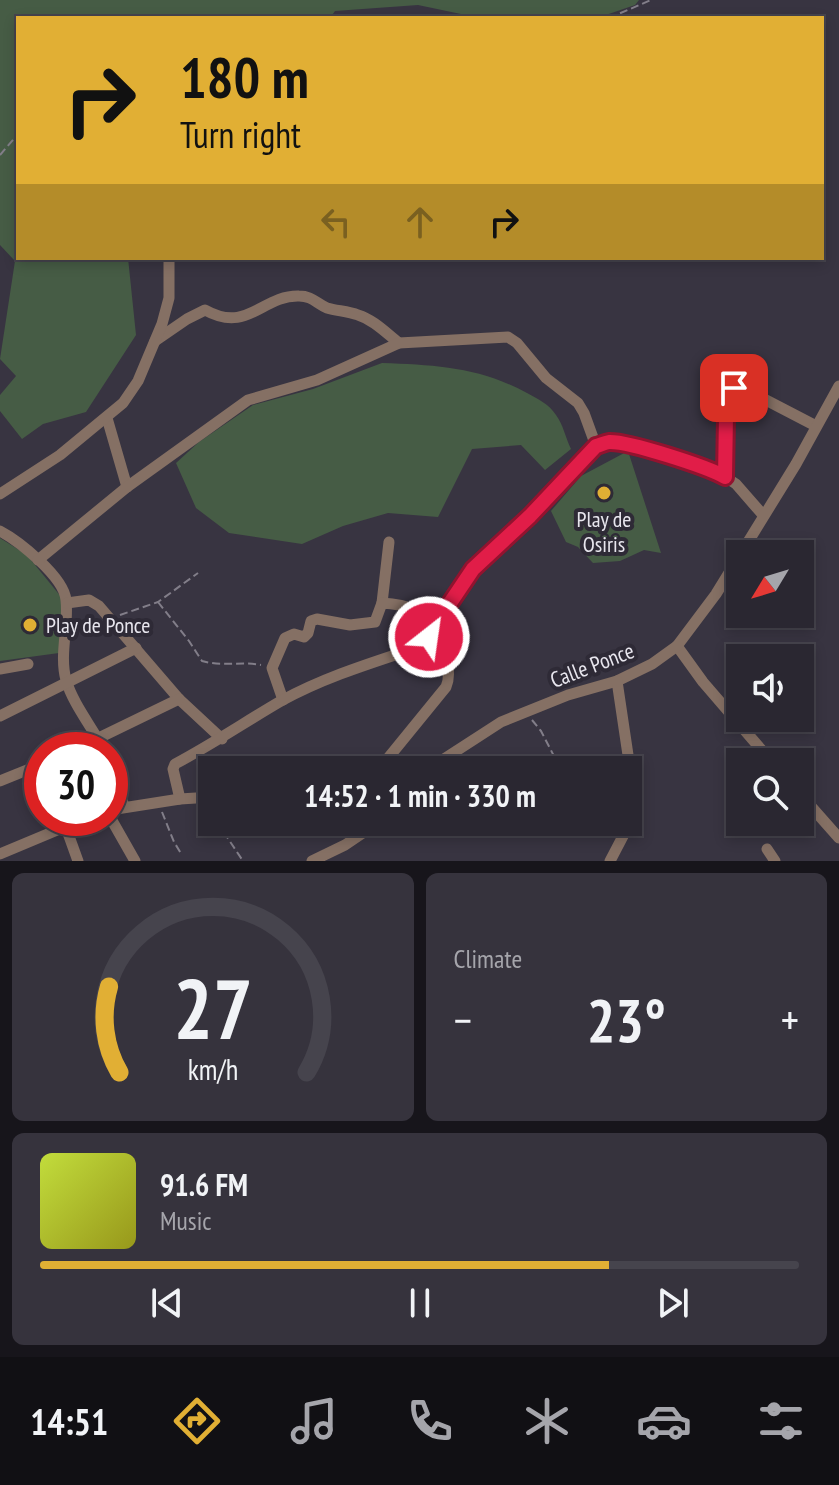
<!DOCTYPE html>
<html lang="en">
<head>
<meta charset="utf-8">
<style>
  body { margin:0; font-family:"PT Sans Narrow",sans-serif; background:#36333d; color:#f1f3f6; height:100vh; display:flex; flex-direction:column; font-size:30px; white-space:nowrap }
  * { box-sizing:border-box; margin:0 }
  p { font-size:26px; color:#a5a5ab }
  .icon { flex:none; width:44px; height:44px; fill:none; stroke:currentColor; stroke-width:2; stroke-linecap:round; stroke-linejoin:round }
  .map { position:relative; height:861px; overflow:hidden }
  .details { display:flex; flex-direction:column; gap:12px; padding:12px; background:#17151b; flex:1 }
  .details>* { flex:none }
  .guide { position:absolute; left:16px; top:16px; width:808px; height:244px; border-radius:0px; box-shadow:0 4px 12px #0003,0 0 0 2px #46444d; background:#e1af34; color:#111; overflow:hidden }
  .needle { width:52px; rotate:232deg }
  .fabs { position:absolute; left:726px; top:540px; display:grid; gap:16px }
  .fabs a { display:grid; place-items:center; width:88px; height:88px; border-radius:0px; background:#2a2731; box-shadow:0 4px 12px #0003,0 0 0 2px #46444d; font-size:40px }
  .speed { position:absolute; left:24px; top:732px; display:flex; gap:16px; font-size:40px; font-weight:700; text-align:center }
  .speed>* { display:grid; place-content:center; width:104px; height:104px; border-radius:50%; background:#2a2731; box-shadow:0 4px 12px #0003,0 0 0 2px #46444d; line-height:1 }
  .speed .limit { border:12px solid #d22; background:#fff; color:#111 }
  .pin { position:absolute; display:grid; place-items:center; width:68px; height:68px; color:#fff; margin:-34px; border-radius:16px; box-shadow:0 4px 12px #0006 }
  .me { position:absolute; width:88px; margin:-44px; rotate:30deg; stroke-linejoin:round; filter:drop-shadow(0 0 6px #0008) }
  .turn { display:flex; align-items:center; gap:28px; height:168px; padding:0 32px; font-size:36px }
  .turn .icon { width:104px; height:104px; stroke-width:2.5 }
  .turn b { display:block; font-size:56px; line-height:68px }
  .lanes { display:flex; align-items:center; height:76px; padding:0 32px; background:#0003; justify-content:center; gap:40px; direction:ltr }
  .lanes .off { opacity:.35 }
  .big { font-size:60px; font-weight:800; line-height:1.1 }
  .details .widget { flex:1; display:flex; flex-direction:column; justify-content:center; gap:12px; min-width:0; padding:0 28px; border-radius:12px; background:#36333d }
  .details .dial { align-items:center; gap:0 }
  .dial svg { height:208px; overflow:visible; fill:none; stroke:#46444d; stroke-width:7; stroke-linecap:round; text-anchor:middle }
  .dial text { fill:#f1f3f6; stroke:none }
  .song { display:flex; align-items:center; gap:24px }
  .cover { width:96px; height:96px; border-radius:12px; background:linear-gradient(135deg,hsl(70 70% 55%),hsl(60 70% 35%)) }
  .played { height:8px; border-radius:4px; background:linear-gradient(90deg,#e1af34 75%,#46444d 75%) }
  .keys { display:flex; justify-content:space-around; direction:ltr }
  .heat { display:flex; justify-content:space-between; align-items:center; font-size:44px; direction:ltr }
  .details .tiles { flex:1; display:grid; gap:12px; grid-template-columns:1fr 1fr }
  .widget:last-child { grid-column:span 2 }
  .trip { position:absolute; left:198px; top:756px; width:444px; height:80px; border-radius:0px; background:#2a2731; box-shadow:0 4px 12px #0003,0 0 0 2px #46444d; font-weight:800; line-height:80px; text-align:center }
  .menu { display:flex; height:128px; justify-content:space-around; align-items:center; background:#111014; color:#a5a5ab }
  .menu .icon { width:56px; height:56px }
  .menu .on { color:#e1af34 }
  .menu b { font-size:36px; color:#f1f3f6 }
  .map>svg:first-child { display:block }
  .green { fill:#465c45 }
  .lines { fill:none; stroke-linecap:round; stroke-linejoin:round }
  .path { stroke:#827e89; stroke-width:2; stroke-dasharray:8 4; stroke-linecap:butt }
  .minor { stroke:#857064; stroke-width:11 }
  .route-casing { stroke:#92132f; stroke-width:20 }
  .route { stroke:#e11d48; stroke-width:14 }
  .poi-dot { fill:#e1af34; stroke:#2e2a36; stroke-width:3 }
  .labels { text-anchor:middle; stroke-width:8; stroke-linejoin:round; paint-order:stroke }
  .poi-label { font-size:22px; fill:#e8e6ee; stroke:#2e2a36 }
  .street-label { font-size:22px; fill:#e8e6ee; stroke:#2e2a36 }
</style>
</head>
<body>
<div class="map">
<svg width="839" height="861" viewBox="0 0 839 861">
  <rect width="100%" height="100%" fill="#383441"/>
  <g class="green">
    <path d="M0,0h639l-4,5 -38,13h-117l-62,-13 -83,6 -5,7h-312v240h110l8,77 -50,77 -43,12 -21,15 -22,-28v-16l16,-19 -16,-17 15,-98 -15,-16z"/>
    <path d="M382,363c54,2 97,4 145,30 11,6 22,11 29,22 7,9 10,24 15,34l-26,21 -24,-25 -49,4 -34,68 -50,-4 -45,13 -41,18 -73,-11 -33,-25 -20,-45 23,-21 54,-37 60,-16z"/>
    <path d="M628,451l33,102 -17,-3 -24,11 -27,2 -15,-16 -12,-5 -15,-31 30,-35z"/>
    <path d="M0,538l27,17 35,43 -3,55 -59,8z"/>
  </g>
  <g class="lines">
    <g class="path">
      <path d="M609,18l42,-18"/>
      <path d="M0,155l18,-21"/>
      <path d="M158,602l31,39 13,20c21,6 39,0 59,4"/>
      <path d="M120,615l38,-13 40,-29"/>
      <path d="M532,720l9,11 14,27 -6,12"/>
      <path d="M555,758h35l19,5 8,-1"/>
      <path d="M162,812l12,30 8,13"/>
      <path d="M217,822l26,39"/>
    </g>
    <g class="minor">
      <path d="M155,341l32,-22 18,-9c43,24 57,-15 94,-14 13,0 17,7 28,12 10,3 21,3 31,7 16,5 28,18 41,28"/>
      <path d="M107,418l20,69"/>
      <path d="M725,477l1,-61 8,-28 28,10 54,28"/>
      <path d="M0,494l60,-39 63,-52 15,-22 24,-57 7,-26v-40"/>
      <path d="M0,531c19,10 64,46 66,69 3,26 -7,54 0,80 7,24 26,47 38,70"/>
      <path d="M38,560l89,-73 121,-87 69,-20 82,-37 109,-6 9,6 29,35 32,25 6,10 12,33"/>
      <path d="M67,603l22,-3 10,6 80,93 43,40"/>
      <path d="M382,603l7,-61"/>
      <path d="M677,646l26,36 69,80"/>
      <path d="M0,669l28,-5"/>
      <path d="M283,700l-11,-32 13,-30 9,-4 10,3 4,-4 3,-12 6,-2 33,6 25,-3 7,-19c15,1 41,4 47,20 3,6 0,13 2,20"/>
      <path d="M0,716l136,-68"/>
      <path d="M74,750l105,-51"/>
      <path d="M110,765l14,41"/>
      <path d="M380,768l66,-81c10,-24 -14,-49 -4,-72 19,-43 60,-69 90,-101 22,-23 41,-48 64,-68l14,-4 106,29 20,13 27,31"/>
      <path d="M371,770l62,-4 68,-44 67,-27 49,-14 35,-17 25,-18 39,-52 80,-130 43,-78"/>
      <path d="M0,781l42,-17"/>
      <path d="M800,794l39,44"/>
      <path d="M180,799l-7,-30 2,-5c36,-19 70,-42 106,-63 47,-26 100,-41 150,-58l10,-6"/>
      <path d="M110,810l70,-11 32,-2"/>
      <path d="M110,817l25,44"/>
      <path d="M65,825l13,36"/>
      <path d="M767,849l8,12"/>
      <path d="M0,854l86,-36"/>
      <path d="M312,861l33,-16 34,-23"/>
      <path d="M610,861l23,-44 2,-15 -18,-121"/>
    </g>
  </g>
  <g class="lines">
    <g class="route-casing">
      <path id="route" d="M429,637l2,6 10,-6 -1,-19 33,-49 57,-53 66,-70c4,-1 8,-3 13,-4 19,-1 99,25 116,35l1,-61 8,-28"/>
    </g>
    <use href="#route" class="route"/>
  </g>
  <g class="poi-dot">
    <circle cx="604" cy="493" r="8"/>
    <circle cx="30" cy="625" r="8"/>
  </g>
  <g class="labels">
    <g class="poi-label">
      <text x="604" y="527">Play de<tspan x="604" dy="25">Osiris</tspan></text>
      <text x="46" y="633" text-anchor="start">Play de Ponce</text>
    </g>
    <g class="street-label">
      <text transform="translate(592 665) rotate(-21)" y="8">Calle Ponce</text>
    </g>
  </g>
</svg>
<div class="fabs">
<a><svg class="needle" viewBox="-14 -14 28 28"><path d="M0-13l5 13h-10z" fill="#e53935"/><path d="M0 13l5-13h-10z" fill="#a5a5ab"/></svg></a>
<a><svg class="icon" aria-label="sound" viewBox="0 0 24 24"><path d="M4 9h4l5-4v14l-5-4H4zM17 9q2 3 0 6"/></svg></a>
<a><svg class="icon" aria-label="search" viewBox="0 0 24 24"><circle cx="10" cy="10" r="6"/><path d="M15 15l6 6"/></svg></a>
</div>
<div class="speed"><div class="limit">30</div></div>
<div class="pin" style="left:734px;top:388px;background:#d93025"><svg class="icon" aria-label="arrive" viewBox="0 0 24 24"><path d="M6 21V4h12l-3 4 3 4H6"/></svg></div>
<svg class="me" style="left:429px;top:637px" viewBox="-20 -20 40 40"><circle r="17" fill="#e11d48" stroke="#fff" stroke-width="3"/><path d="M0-11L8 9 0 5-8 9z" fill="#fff"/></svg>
<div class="trip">14:52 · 1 min · 330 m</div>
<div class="guide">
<div class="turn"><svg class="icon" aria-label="right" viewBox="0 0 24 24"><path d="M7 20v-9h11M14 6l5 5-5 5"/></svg><div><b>180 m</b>Turn right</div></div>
<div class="lanes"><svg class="icon off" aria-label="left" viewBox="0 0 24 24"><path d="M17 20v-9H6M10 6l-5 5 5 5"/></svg><svg class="icon off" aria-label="ahead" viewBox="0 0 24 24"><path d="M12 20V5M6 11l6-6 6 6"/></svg><svg class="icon" aria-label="right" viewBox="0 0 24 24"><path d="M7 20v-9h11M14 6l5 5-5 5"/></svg></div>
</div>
</div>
<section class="details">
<div class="tiles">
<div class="widget dial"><svg viewBox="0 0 100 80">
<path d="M14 69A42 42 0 1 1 86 69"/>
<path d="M14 69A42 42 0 0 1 10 36" stroke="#e1af34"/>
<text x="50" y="56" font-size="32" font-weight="700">27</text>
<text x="50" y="72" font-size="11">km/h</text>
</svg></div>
<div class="widget"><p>Climate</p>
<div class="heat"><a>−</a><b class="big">23°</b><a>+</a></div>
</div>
<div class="widget">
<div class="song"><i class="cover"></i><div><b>91.6 FM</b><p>Music</p></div></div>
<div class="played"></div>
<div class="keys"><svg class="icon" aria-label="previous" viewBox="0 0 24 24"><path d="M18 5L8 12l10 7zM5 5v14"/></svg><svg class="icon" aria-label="pause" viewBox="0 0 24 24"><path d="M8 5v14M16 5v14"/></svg><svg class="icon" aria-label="next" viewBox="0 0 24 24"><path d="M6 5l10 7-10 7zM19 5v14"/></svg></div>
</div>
</div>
</section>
<nav class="menu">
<b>14:51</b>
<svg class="icon on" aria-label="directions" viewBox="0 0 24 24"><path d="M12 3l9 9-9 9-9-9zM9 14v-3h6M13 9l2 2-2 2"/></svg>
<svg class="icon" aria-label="music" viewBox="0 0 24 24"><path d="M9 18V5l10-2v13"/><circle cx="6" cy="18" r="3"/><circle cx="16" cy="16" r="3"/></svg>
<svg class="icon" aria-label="phone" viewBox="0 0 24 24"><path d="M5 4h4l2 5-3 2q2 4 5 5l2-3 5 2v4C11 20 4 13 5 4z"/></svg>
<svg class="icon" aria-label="climate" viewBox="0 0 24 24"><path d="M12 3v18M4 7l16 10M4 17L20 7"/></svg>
<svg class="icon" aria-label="car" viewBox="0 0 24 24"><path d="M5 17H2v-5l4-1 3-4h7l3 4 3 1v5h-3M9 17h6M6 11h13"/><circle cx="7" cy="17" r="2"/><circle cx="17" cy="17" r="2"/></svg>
<svg class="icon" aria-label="filters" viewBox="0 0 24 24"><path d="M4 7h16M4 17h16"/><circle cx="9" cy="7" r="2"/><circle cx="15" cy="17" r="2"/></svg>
</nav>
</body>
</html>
